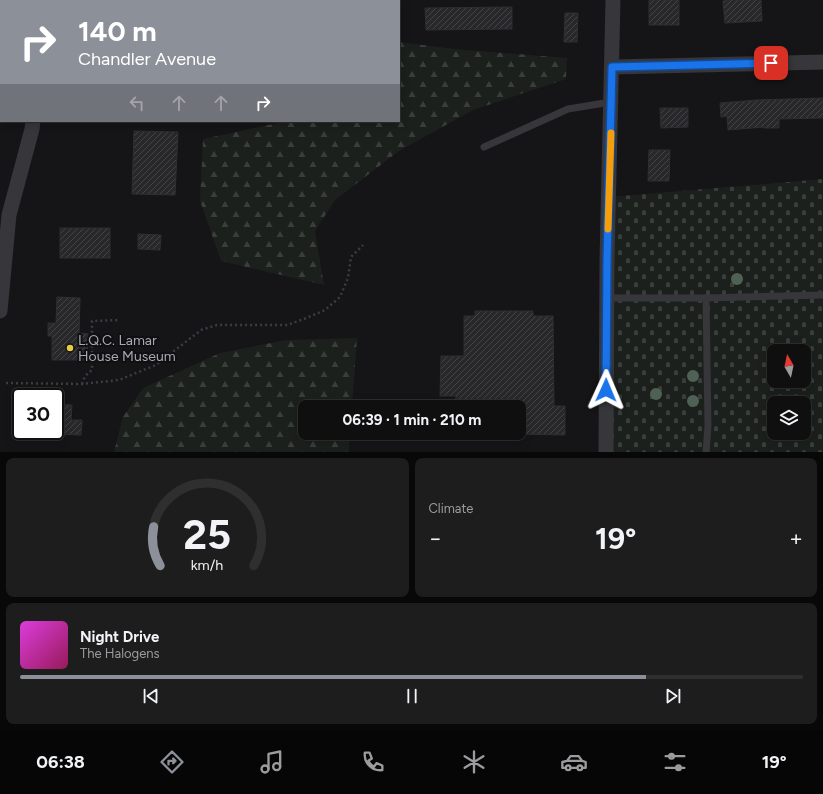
<!DOCTYPE html>
<html lang="en">
<head>
<meta charset="utf-8">
<style>
  body { margin:0; font-family:Figtree,sans-serif; background:#1e1d1e; color:#f1f3f6; height:100vh; display:flex; flex-direction:column; font-size:15px; white-space:nowrap }
  * { box-sizing:border-box; margin:0 }
  p { font-size:13px; color:#9c9c9f }
  .icon { flex:none; width:22px; height:22px; fill:none; stroke:currentColor; stroke-width:2; stroke-linecap:round; stroke-linejoin:round }
  .map { position:relative; height:452px; overflow:hidden }
  .details { display:flex; flex-direction:column; gap:6px; padding:6px; background:#090809; flex:1 }
  .details>* { flex:none }
  .hud { position:absolute; left:0px; top:0px; width:400px; height:122px; box-shadow:0 2px 10px #0003,0 0 0 1px #302f30; background:#8c9099; color:#fff; overflow:hidden }
  .needle { width:26px; rotate:351deg }
  .controls { position:absolute; left:767px; top:344px; display:grid; gap:8px }
  .controls a { display:grid; place-items:center; width:44px; height:44px; border-radius:8px; background:#100f10; box-shadow:0 2px 10px #0003,0 0 0 1px #302f30; font-size:20px }
  .speed { position:absolute; left:12px; top:388px; display:flex; gap:8px; font-size:20px; font-weight:700; text-align:center }
  .speed>* { display:grid; place-content:center; width:52px; height:52px; border-radius:50%; background:#100f10; box-shadow:0 2px 10px #0003,0 0 0 1px #302f30; line-height:1 }
  .speed .limit { border:2px solid #111; border-radius:6px; background:#fff; color:#111 }
  .pin { position:absolute; display:grid; place-items:center; width:34px; height:34px; color:#fff; margin:-17px; border-radius:8px; box-shadow:0 2px 6px #0006 }
  .me { position:absolute; width:44px; margin:-22px; rotate:1deg; stroke-linejoin:round; filter:drop-shadow(0 0 3px #0008) }
  .turn { display:flex; align-items:center; gap:14px; height:84px; padding:0 12px; font-size:18px }
  .turn .icon { width:52px; height:52px; stroke-width:2.5 }
  .turn b { display:block; font-size:28px; line-height:34px }
  .lanes { display:flex; align-items:center; height:38px; padding:0 12px; background:#0003; justify-content:center; gap:20px; direction:ltr }
  .lanes .off { opacity:.35 }
  .big { font-size:30px; font-weight:700; line-height:1.1 }
  .details .card { flex:1; display:flex; flex-direction:column; justify-content:center; gap:6px; min-width:0; padding:0 14px; border-radius:8px; background:#1e1d1e }
  .details .dial { align-items:center; gap:0 }
  .dial svg { height:104px; overflow:visible; fill:none; stroke:#302f30; stroke-width:7; stroke-linecap:round; text-anchor:middle }
  .dial text { fill:#f1f3f6; stroke:none }
  .song { display:flex; align-items:center; gap:12px }
  .cover { width:48px; height:48px; border-radius:6px; background:linear-gradient(135deg,hsl(300 70% 55%),hsl(330 70% 35%)) }
  .played { height:4px; border-radius:2px; background:linear-gradient(90deg,#8c9099 80%,#302f30 80%) }
  .keys { display:flex; justify-content:space-around; direction:ltr }
  .heat { display:flex; justify-content:space-between; align-items:center; font-size:22px; direction:ltr }
  .details .tiles { flex:1; display:grid; gap:6px; grid-template-columns:1fr 1fr }
  .card:last-child { grid-column:span 2 }
  .trip { position:absolute; left:298px; top:400px; width:228px; height:40px; border-radius:8px; background:#100f10; box-shadow:0 2px 10px #0003,0 0 0 1px #302f30; font-weight:700; line-height:40px; text-align:center }
  .dock { display:flex; height:64px; justify-content:space-around; align-items:center; background:#060606; color:#9c9c9f }
  .dock .icon { width:28px; height:28px }
  .dock .on { color:#8c9099 }
  .dock b { font-size:18px; color:#f1f3f6 }
  .map>svg:first-child { display:block }
  .forest { fill:url(#forest-firs) }
  .cemetery { fill:url(#cemetery-stones); fill-rule:evenodd }
  .building { fill:url(#building-hatch); stroke:#2f2e32 }
  .lines { fill:none; stroke-linecap:round; stroke-linejoin:round }
  .path { stroke:#3c3c42; stroke-width:2.5; stroke-dasharray:2 3; stroke-linecap:butt }
  .lane { stroke:#36363b; stroke-width:7 }
  .street { stroke:#36363b; stroke-width:15 }
  .tree { fill:#4f6054 }
  .route-casing { stroke:#114b97; stroke-width:10 }
  .route { stroke:#1a73e8; stroke-width:7 }
  .slow { stroke:#f59e0b; stroke-width:7 }
  .poi-dot { fill:#e6cd3d; stroke:#100f11; stroke-width:1.5 }
  .labels { text-anchor:middle; stroke-width:4; stroke-linejoin:round; paint-order:stroke }
  .poi-label { font-size:14px; fill:#a7a9b5; stroke:#100f11; text-anchor:start }
</style>
</head>
<body>
<div class="map">
<svg width="823" height="452" viewBox="0 0 823 452">
  <defs>
    <pattern id="forest-firs" width="22" height="20" patternUnits="userSpaceOnUse"><rect width="22" height="20" fill="#1b201d"/><path d="M5 1l3.5 6h-7zM16 11l3.5 6h-7z" fill="#393e3c"/></pattern>
    <pattern id="cemetery-stones" width="16" height="16" patternUnits="userSpaceOnUse"><rect width="16" height="16" fill="#1b201d"/><path d="M2 7V4a2 2 0 0 1 4 0v3zM10 15v-3a2 2 0 0 1 4 0v3z" fill="#393e3c"/></pattern>
    <pattern id="building-hatch" width="6" height="6" patternUnits="userSpaceOnUse"><rect width="6" height="6" fill="#28272a"/><path d="M-1 1l2-2M0 6l6-6M5 7l2-2" fill="none" stroke="#444447"/></pattern>
  </defs>
  <rect width="100%" height="100%" fill="#151416"/>
  <g class="forest">
    <path d="M399,42l56,7 112,9 -1,21 -93,31 -74,41 -64,49 -20,31 9,54 -103,-24 -21,-60 3,-62 84,-18h112z"/>
    <path d="M357,338l-5,69h-47v26h45l-1,19h-235l9,-35 20,-29 77,-35 66,-13z"/>
  </g>
  <path class="cemetery" d="M823,179v273h-217l3,-255zM774,351h30v30h-30zM774,403h30v30h-30z"/>
  <g class="building">
    <rect x="649" y="0" width="30" height="25"/>
    <path d="M730,0h31l1,21 -37,2 -2,-22z"/>
    <path d="M512,7v22l-86,1 -1,-22z"/>
    <path d="M565,13h13l-1,29h-13z"/>
    <path d="M823,98v20l-44,1v9h-15v-1l-36,3 -1,-14 -6,1 -1,-14 37,-3z"/>
    <path d="M660,108h28v19l-27,1z"/>
    <path d="M134,131l44,1 -3,63 -43,-1z"/>
    <path d="M649,150h21l-1,31h-21z"/>
    <rect x="60" y="228" width="50" height="30"/>
    <path d="M138,234l23,1 -1,15 -22,-1z"/>
    <path d="M57,297l23,1 -1,35 9,1 -1,26h-35v-24h-4v-13h8z"/>
    <path d="M475,311h58v5h20l1,90h11v29l-46,-1v-27h-23v-7h-24v7h-17l1,-11h-16l1,-40h23v-40h11z"/>
    <path d="M55,404l17,1 -1,15h11l-1,15 -26,-1z"/>
  </g>
  <g class="lines">
    <g class="path">
      <path d="M6,383l76,1 37,-4 37,-15 45,-35 16,-5h70l17,-6 21,-9 15,-13 8,-19 3,-21 12,-12"/>
      <path d="M82,384l3,-8 7,-6v-49l28,-1"/>
    </g>
    <g class="lane">
      <path d="M484,147l84,-38 43,-7"/>
      <path d="M608,298h98l117,-3"/>
      <path d="M706,452l2,-26 -2,-128"/>
    </g>
    <g class="street">
      <path d="M33,0v1"/>
      <path d="M612,67l211,-5"/>
      <path d="M0,311l9,-96 23,-86 1,-8"/>
      <path d="M606,452l1,-192 6,-260"/>
    </g>
  </g>
  <g class="tree">
    <circle cx="737" cy="279" r="6"/>
    <circle cx="693" cy="376" r="6"/>
    <circle cx="656" cy="394" r="6"/>
    <circle cx="693" cy="401" r="6"/>
  </g>
  <g class="lines">
    <g class="route-casing">
      <path id="route" d="M606,390l1,-130 5,-193 159,-4"/>
    </g>
    <use href="#route" class="route"/>
    <path class="slow" d="M608,229l3,-96"/>
  </g>
  <circle class="poi-dot" cx="70" cy="348" r="4"/>
  <g class="labels">
    <g class="poi-label">
      <text x="78" y="345">L.Q.C. Lamar<tspan x="78" dy="16">House Museum</tspan></text>
    </g>
  </g>
</svg>
<div class="controls">
<a><svg class="needle" viewBox="-14 -14 28 28"><path d="M0-13l5 13h-10z" fill="#e53935"/><path d="M0 13l5-13h-10z" fill="#9c9c9f"/></svg></a>
<a><svg class="icon" aria-label="layers" viewBox="0 0 24 24"><path d="M12 4l9 5-9 5-9-5zM3 14l9 5 9-5"/></svg></a>
</div>
<div class="speed"><div class="limit">30</div></div>
<div class="pin" style="left:771px;top:63px;background:#d93025"><svg class="icon" aria-label="arrive" viewBox="0 0 24 24"><path d="M6 21V4h12l-3 4 3 4H6"/></svg></div>
<svg class="me" style="left:606px;top:390px" viewBox="-20 -20 40 40"><path d="M0-17L14 15 0 8-14 15z" fill="#1a73e8" stroke="#fff" stroke-width="4"/></svg>
<div class="trip">06:39 · 1 min · 210 m</div>
<div class="hud">
<div class="turn"><svg class="icon" aria-label="right" viewBox="0 0 24 24"><path d="M7 20v-9h11M14 6l5 5-5 5"/></svg><div><b>140 m</b>Chandler Avenue</div></div>
<div class="lanes"><svg class="icon off" aria-label="left" viewBox="0 0 24 24"><path d="M17 20v-9H6M10 6l-5 5 5 5"/></svg><svg class="icon off" aria-label="ahead" viewBox="0 0 24 24"><path d="M12 20V5M6 11l6-6 6 6"/></svg><svg class="icon off" aria-label="ahead" viewBox="0 0 24 24"><path d="M12 20V5M6 11l6-6 6 6"/></svg><svg class="icon" aria-label="right" viewBox="0 0 24 24"><path d="M7 20v-9h11M14 6l5 5-5 5"/></svg></div>
</div>
</div>
<section class="details">
<div class="tiles">
<div class="card dial"><svg viewBox="0 0 100 80">
<path d="M14 69A42 42 0 1 1 86 69"/>
<path d="M14 69A42 42 0 0 1 9 39" stroke="#8c9099"/>
<text x="50" y="56" font-size="32" font-weight="700">25</text>
<text x="50" y="72" font-size="11">km/h</text>
</svg></div>
<div class="card"><p>Climate</p>
<div class="heat"><a>−</a><b class="big">19°</b><a>+</a></div>
</div>
<div class="card">
<div class="song"><i class="cover"></i><div><b>Night Drive</b><p>The Halogens</p></div></div>
<div class="played"></div>
<div class="keys"><svg class="icon" aria-label="previous" viewBox="0 0 24 24"><path d="M18 5L8 12l10 7zM5 5v14"/></svg><svg class="icon" aria-label="pause" viewBox="0 0 24 24"><path d="M8 5v14M16 5v14"/></svg><svg class="icon" aria-label="next" viewBox="0 0 24 24"><path d="M6 5l10 7-10 7zM19 5v14"/></svg></div>
</div>
</div>
</section>
<nav class="dock">
<b>06:38</b>
<svg class="icon on" aria-label="directions" viewBox="0 0 24 24"><path d="M12 3l9 9-9 9-9-9zM9 14v-3h6M13 9l2 2-2 2"/></svg>
<svg class="icon" aria-label="music" viewBox="0 0 24 24"><path d="M9 18V5l10-2v13"/><circle cx="6" cy="18" r="3"/><circle cx="16" cy="16" r="3"/></svg>
<svg class="icon" aria-label="phone" viewBox="0 0 24 24"><path d="M5 4h4l2 5-3 2q2 4 5 5l2-3 5 2v4C11 20 4 13 5 4z"/></svg>
<svg class="icon" aria-label="climate" viewBox="0 0 24 24"><path d="M12 3v18M4 7l16 10M4 17L20 7"/></svg>
<svg class="icon" aria-label="car" viewBox="0 0 24 24"><path d="M5 17H2v-5l4-1 3-4h7l3 4 3 1v5h-3M9 17h6M6 11h13"/><circle cx="7" cy="17" r="2"/><circle cx="17" cy="17" r="2"/></svg>
<svg class="icon" aria-label="filters" viewBox="0 0 24 24"><path d="M4 7h16M4 17h16"/><circle cx="9" cy="7" r="2"/><circle cx="15" cy="17" r="2"/></svg>
<b>19°</b>
</nav>
</body>
</html>
